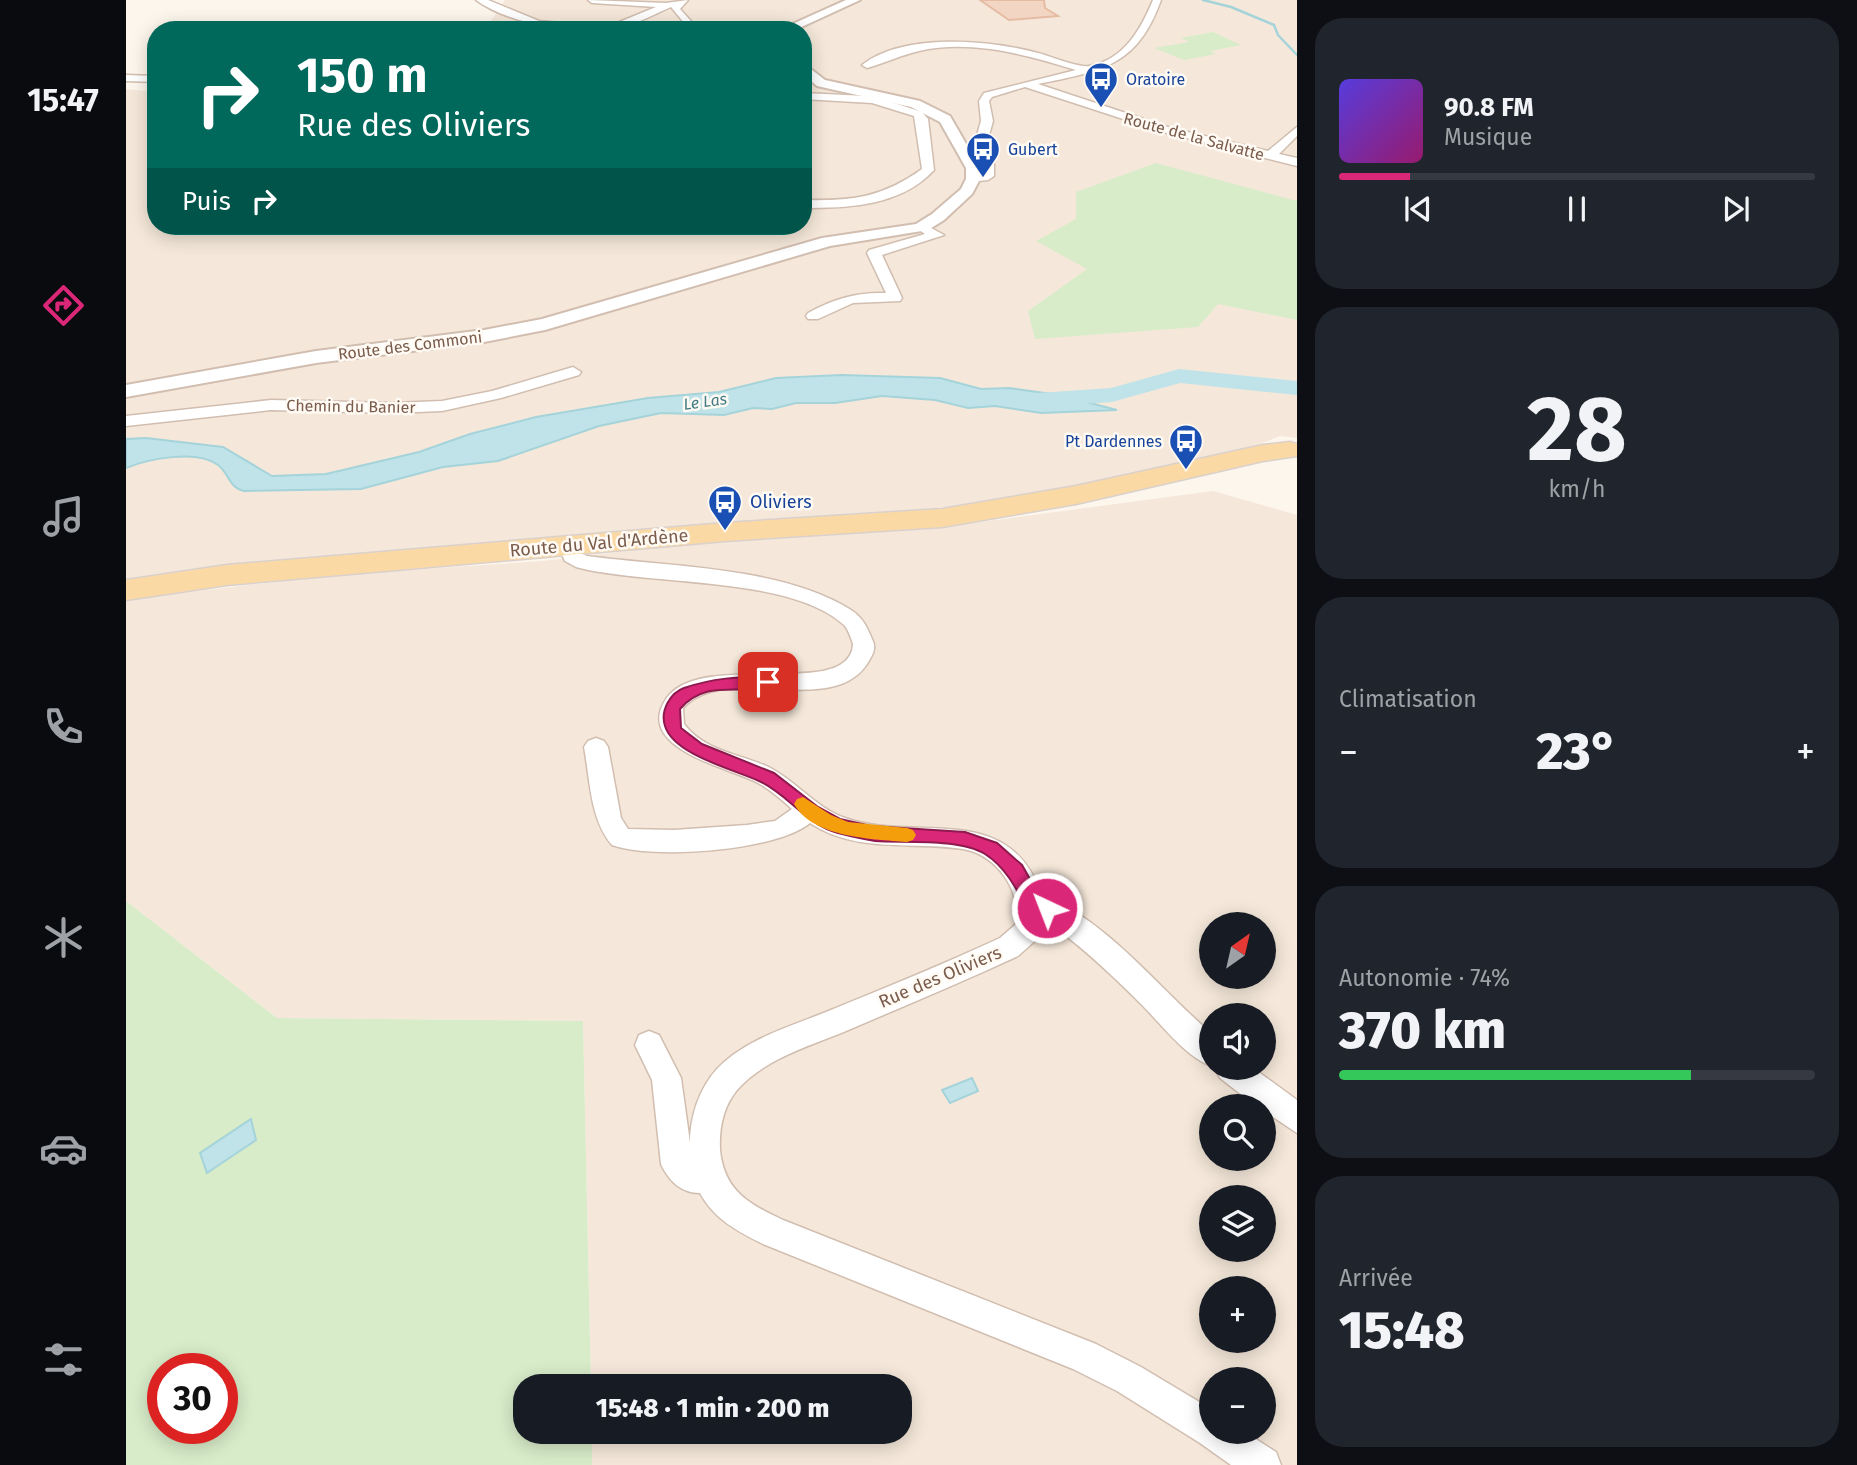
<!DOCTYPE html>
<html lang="fr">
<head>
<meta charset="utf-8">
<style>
  body { margin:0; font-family:"Fira Sans",sans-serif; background:#20242c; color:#f1f3f6; height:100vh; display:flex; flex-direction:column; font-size:26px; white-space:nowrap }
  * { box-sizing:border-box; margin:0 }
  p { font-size:23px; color:#9ea1a6 }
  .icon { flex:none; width:38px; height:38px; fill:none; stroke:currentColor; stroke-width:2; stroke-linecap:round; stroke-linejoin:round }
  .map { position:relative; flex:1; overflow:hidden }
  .details { display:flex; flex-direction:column; gap:18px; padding:18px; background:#0d0f14; width:560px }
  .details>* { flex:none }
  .guide { position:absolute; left:21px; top:21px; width:665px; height:214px; border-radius:28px; box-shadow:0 4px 18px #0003; background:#00695c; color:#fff; overflow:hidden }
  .needle { width:46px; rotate:34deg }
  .buttons { position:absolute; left:1073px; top:912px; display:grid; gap:14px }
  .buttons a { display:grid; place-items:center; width:77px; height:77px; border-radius:50%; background:#171b24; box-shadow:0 4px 18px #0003; font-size:35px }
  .speed { position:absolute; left:21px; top:1353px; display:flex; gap:14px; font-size:35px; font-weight:700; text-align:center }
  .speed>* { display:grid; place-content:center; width:91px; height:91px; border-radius:50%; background:#171b24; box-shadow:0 4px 18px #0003; line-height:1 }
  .speed .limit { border:10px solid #d22; background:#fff; color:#111 }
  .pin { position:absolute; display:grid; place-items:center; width:60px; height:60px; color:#fff; margin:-30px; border-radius:14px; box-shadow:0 4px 10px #0006 }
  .me { position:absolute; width:77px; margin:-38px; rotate:317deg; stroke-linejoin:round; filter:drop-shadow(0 0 5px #0008) }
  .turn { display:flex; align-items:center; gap:24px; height:147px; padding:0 35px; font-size:32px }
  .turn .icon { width:91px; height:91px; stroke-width:2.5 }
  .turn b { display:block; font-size:49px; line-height:60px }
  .then { display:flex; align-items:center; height:66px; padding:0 35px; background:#0003; gap:14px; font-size:26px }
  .big { font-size:52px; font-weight:800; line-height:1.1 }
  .details .card { flex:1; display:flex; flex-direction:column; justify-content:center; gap:10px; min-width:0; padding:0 24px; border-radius:28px; background:#20242c }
  .details .dial { align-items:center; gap:0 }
  .dial b { font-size:91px; line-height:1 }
  .song { display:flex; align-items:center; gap:21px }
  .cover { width:84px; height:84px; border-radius:10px; background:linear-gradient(135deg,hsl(250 70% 55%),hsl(320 70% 35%)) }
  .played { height:7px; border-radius:4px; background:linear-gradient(90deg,#db2777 15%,#363941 15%) }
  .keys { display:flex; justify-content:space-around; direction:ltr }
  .heat { display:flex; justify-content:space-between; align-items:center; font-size:38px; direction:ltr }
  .charge { height:10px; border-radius:5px; background:linear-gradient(90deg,#34c759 74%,#363941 0) }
  .trip { position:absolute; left:387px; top:1374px; width:399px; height:70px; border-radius:28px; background:#171b24; box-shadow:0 4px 18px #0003; font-weight:800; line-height:70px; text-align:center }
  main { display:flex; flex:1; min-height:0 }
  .tabs { display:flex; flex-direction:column; width:126px; justify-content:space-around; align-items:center; background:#090b0e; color:#9ea1a6 }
  .tabs .icon { width:49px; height:49px }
  .tabs .selected { color:#db2777 }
  .tabs b { font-size:32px; color:#f1f3f6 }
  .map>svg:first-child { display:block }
  .residential { fill:#f5e8da; fill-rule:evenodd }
  .green { fill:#d8ecc9; fill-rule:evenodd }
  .water { fill:#bfe3e8; stroke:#a5d3da; stroke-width:2 }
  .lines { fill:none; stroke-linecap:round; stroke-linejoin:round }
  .stream { stroke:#a5d3da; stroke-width:2.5 }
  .river { fill:#bfe3e8; fill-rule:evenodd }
  .building { fill:#f3d5c3; stroke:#e6bba3; stroke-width:2 }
  .minor-casing { stroke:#d1beb0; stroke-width:3 }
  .tertiary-casing { stroke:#d1beb0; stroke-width:4 }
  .primary-casing { stroke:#dad1cd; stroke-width:3 }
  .minor { fill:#fff; fill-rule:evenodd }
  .tertiary { fill:#fff; fill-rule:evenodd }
  .primary { fill:#fbd9a5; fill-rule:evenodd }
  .route { fill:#db2777; stroke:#8e194d; stroke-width:2 }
  .slow { fill:#f59e0b }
  .labels { text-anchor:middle; stroke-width:5; stroke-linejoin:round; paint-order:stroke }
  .far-transit-label { font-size:16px; fill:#164399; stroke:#fffaf3; text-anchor:start }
  .far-street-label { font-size:16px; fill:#7a5c4d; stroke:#fffaf3 }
  .far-water-label { font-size:16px; font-style:italic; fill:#437c86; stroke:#fffaf3 }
  .transit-label { font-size:18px; fill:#164399; stroke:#fffaf3; text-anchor:start }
  .street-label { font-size:18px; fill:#7a5c4d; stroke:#fffaf3 }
</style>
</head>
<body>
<main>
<nav class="tabs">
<b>15:47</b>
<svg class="icon selected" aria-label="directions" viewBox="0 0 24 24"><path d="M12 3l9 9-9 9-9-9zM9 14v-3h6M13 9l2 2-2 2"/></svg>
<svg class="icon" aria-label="music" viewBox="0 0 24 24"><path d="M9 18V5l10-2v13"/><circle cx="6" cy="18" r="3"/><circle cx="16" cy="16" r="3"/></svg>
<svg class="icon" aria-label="phone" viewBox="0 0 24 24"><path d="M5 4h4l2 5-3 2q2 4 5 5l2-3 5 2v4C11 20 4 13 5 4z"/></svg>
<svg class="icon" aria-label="climate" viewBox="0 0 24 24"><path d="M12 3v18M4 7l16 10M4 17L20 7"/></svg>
<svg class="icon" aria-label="car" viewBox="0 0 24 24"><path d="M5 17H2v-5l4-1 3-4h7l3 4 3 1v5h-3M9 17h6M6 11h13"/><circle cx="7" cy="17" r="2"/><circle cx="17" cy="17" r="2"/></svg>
<svg class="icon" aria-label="filters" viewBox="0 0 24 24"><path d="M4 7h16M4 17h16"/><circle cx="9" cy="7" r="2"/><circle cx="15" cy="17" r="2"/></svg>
</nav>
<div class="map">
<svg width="1171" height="1465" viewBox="0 0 1171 1465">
  <rect width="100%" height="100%" fill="#fdf6ec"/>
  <g class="residential">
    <path d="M379,0h792v438l-17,-2 -46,18 -192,43 -185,19 -394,29 -173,16 -138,15 -26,5v-492l30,3v134h647v-196h-318z"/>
    <path d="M1087,491l84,24v950h-705v-33h308v-46h-309l-8,-365 -306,-3 -151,-117v-302l222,-25 194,-13 138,-16 263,-18zM1085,924h53v52h-53zM1085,1015h53v53h-53zM1085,1106h53v52h-53zM1085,1197h53v53h-53zM1085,1288h53v52h-53zM1085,1379h53v53h-53z"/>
  </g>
  <g class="green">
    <path d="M1087,32l28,13 -31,6 6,3 -32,6 -30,-12 35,-6 -8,-4z"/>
    <path d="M1030,163l141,38v119l-79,-16 -20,23 -163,12 -7,-28 59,-42 -51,-28 40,-22v-27z"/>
    <path d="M0,901l151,117 306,3 8,365h-66v46h67v33h-466zM37,1368h59v60h-59z"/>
  </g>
  <g class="water">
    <path d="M715,375l99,3 41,11 28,-1 50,7 58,15 -76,3 -46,-7 -27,2 -33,-8 -53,-4 -47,7h-39l-24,6 -19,-1 -29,7 -63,-2 -62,13 -101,35 -55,6 -82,22 -117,2c-16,-4 -15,-18 -26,-26 -21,-16 -70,-6 -92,3v-29l20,-1 77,9 49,29 54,-2 93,-22 51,-18 66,-17 112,-19 71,-6 57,-14z"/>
    <path d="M846,1078l6,13 -28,12 -8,-13z"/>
    <path d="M125,1119l5,21 -49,33 -7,-20z"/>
  </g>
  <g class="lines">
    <path class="stream" d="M1077,0l28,7 43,18 4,10 19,20"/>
    <path class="river" d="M1053,369l118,12v14l-117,-12 -68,19 -89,6 -8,-2 -4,-5 4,-5 8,-2 88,-6z"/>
  </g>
  <path class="building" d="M854,0h64l1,8 13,8 -49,4z"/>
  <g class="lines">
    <g class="minor-casing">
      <g id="minor">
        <path d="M350,0h12l51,21 55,5 23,-3 39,-16 -64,-4 -4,-3 78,3 22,-3 -8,9 19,21h-9l-19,-23c-16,7 -33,16 -50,21 -38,11 -114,-5 -145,-28z"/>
        <path d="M1027,0h8c-24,67 -60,71 -123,84l133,44 97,23 29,-24v9l-18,18 18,4v8l-134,-34 -138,-45 -33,10 -3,4 4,20 -6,21 7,22v12l-6,4 -19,2v-6l13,-2 -7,-32 6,-21 -2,-20 5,-8 92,-23c-49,-15 -105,-31 -157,-19 -18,4 -34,12 -52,17l-5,-3c42,-33 128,-25 176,-12 12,3 41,15 51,13 35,-6 52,-37 64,-66z"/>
        <path d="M0,75l30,1v6l-30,-1z"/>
        <path d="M677,93l85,4 5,3 -2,2 31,10 6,7 6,51c-33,36 -85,38 -131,38v-8c48,1 79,-2 119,-31l-8,-53 -42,-13 -69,-4z"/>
        <path d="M796,223l22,12 -62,20 20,43 -2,3 -47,2 -35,16h-10l-2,-3 2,-3c25,-14 48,-21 78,-20l-19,-40 2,-3 56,-16 -10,-7z"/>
        <path d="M447,367l8,5 -2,3 -78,23 -59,13 -49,2 -122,-3 -145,16v-10l145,-16 122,3 49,-2 50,-10z"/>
        <path d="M442,540l7,2 5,11 7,3c81,11 194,10 264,54 12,8 16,17 21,29 4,8 2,13 -2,20 -33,63 -143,1 -187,49l1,16c18,25 53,30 80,41 30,13 50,42 81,53 68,25 164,-19 196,76 68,28 115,92 170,139v33c-28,-11 -51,-44 -73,-65 -30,-30 -60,-58 -95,-82l-7,21 -18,16c-54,25 -109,48 -165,72 -39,17 -87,29 -116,62 -14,17 -18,38 -17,60 4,41 29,54 63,70l313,124 45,23 70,42v23h34l31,20 5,13h-50l-31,-22 -83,-52 -44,-22 -310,-125c-26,-13 -49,-25 -63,-51 -19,0 -31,-12 -39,-29l-9,-84 -17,-35 4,-10 10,-4 10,4 22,43 9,65c0,-26 9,-54 27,-74 29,-31 76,-43 114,-59 56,-23 113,-46 169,-72l15,-13c8,-32 -17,-70 -52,-76 -52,-8 -106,5 -153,-26 -34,28 -156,37 -198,22 -22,-25 -22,-66 -28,-98l4,-6 8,-3 8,3 4,6 13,71 7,11 46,1 73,-5 28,-4 17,-12c-10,-9 -21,-19 -34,-26 -27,-15 -125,-34 -92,-84 34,-51 184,3 187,-55 -2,-6 -5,-15 -9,-19 -54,-50 -198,-39 -268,-58l-11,-6 -7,-15 3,-4z"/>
        <path d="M1089,1068h38l44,32v33l-33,-22v-5h-8l-36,-28z"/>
      </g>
    </g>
    <g class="tertiary-casing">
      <g id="tertiary">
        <path d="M720,0h14l-65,30h-16z"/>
        <path d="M677,63l22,17 95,21 30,15 30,52v11l-8,15 -28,26 -16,10 -98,16 -285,84 -61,12 -168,21 -190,34v-12l190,-34 168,-21 58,-11 280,-81 94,-14 16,-10 29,-25 5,-10v-11l-26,-46 -29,-15 -94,-21 -14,-12z"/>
      </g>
    </g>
    <g class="primary-casing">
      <path id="primary" d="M1164,442l7,2v12l-34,5 -187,43 -134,23 -217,14 -498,44 -101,15v-20l101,-15 498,-42 217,-14 134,-23 187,-41z"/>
    </g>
    <use href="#minor" class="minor"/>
    <use href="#tertiary" class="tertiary"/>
    <use href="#primary" class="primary"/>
  </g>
  <path class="route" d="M642,676l8,6 -3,4c-34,10 -66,-8 -93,23l1,19 21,16 72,29 44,34 22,12 31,7 94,6 32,11 25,22 18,32 14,5 2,6 -2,5 -7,3 -21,-8c-10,-21 -21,-41 -41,-54 -25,-16 -81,-11 -110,-13 -12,-2 -25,-5 -37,-8 -32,-8 -50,-39 -79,-52 -26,-12 -85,-26 -94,-55 -5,-15 5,-33 19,-38 29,-10 54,-11 84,-12z"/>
  <path class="slow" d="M677,797l28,18 17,7 59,6 6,2 3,5 -3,5 -6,2c-34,-3 -94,-4 -113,-38l3,-5z"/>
  <defs>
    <g id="bus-pin" transform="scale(1.75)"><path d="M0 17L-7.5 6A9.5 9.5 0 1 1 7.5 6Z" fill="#1a4fb4" stroke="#fffaf3"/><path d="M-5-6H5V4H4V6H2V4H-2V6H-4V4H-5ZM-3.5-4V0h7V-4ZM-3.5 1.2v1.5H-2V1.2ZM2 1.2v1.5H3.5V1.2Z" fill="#fff"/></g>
  </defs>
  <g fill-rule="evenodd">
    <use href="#bus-pin" x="975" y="79"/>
    <use href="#bus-pin" x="857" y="149"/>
    <use href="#bus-pin" x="1060" y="441"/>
    <use href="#bus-pin" x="599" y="502"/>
  </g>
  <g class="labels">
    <g class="far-transit-label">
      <text x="1000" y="85">Oratoire</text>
      <text x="882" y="155">Gubert</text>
      <text x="1036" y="447" text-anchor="end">Pt Dardennes</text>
    </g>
    <g class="far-street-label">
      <text transform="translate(1068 136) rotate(15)" y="6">Route de la Salvatte</text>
      <text transform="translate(284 345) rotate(-7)" y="6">Route des Commoni</text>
      <text transform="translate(225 406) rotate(1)" y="6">Chemin du Banier</text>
    </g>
    <g class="far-water-label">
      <text transform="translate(579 401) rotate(-8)" y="6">Le Las</text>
    </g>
    <g class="transit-label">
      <text x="624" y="508">Oliviers</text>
    </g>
    <g class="street-label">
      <text transform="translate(473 543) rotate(-5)" y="6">Route du Val d'Ardène</text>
      <text transform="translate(814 977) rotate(-23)" y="6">Rue des Oliviers</text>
    </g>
  </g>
</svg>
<div class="buttons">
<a><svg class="needle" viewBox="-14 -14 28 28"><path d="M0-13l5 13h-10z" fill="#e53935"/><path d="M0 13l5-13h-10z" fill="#9ea1a6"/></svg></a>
<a><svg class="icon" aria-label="sound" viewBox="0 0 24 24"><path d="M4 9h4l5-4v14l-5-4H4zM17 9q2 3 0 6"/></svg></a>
<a><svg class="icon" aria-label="search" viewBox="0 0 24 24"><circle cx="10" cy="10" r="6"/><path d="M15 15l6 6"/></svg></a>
<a><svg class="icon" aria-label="layers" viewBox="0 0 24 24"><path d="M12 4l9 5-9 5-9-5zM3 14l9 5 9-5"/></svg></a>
<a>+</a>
<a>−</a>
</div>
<div class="speed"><div class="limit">30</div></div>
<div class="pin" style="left:642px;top:682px;background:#d93025"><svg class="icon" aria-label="arrive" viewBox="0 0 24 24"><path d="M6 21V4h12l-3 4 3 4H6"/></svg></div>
<svg class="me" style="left:921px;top:908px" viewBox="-20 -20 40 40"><circle r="17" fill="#db2777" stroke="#fff" stroke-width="3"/><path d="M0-11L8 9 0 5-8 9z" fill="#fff"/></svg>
<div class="trip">15:48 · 1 min · 200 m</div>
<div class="guide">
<div class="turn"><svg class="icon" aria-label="right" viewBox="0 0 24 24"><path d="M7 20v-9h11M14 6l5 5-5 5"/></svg><div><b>150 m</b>Rue des Oliviers</div></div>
<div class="then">Puis<svg class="icon" aria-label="right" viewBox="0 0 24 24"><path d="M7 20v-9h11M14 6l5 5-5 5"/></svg></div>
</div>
</div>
<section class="details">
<div class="card">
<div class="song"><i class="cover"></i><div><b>90.8 FM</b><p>Musique</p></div></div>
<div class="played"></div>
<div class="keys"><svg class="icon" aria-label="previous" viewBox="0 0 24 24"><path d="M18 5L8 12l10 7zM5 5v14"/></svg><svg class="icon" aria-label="pause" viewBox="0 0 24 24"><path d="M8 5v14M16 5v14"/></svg><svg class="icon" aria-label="next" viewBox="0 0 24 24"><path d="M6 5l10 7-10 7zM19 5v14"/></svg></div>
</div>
<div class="card dial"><b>28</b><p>km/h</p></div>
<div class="card"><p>Climatisation</p>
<div class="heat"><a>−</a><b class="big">23°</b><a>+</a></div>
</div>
<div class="card"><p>Autonomie · 74%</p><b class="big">370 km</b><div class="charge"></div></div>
<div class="card"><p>Arrivée</p><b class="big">15:48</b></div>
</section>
</main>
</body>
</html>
